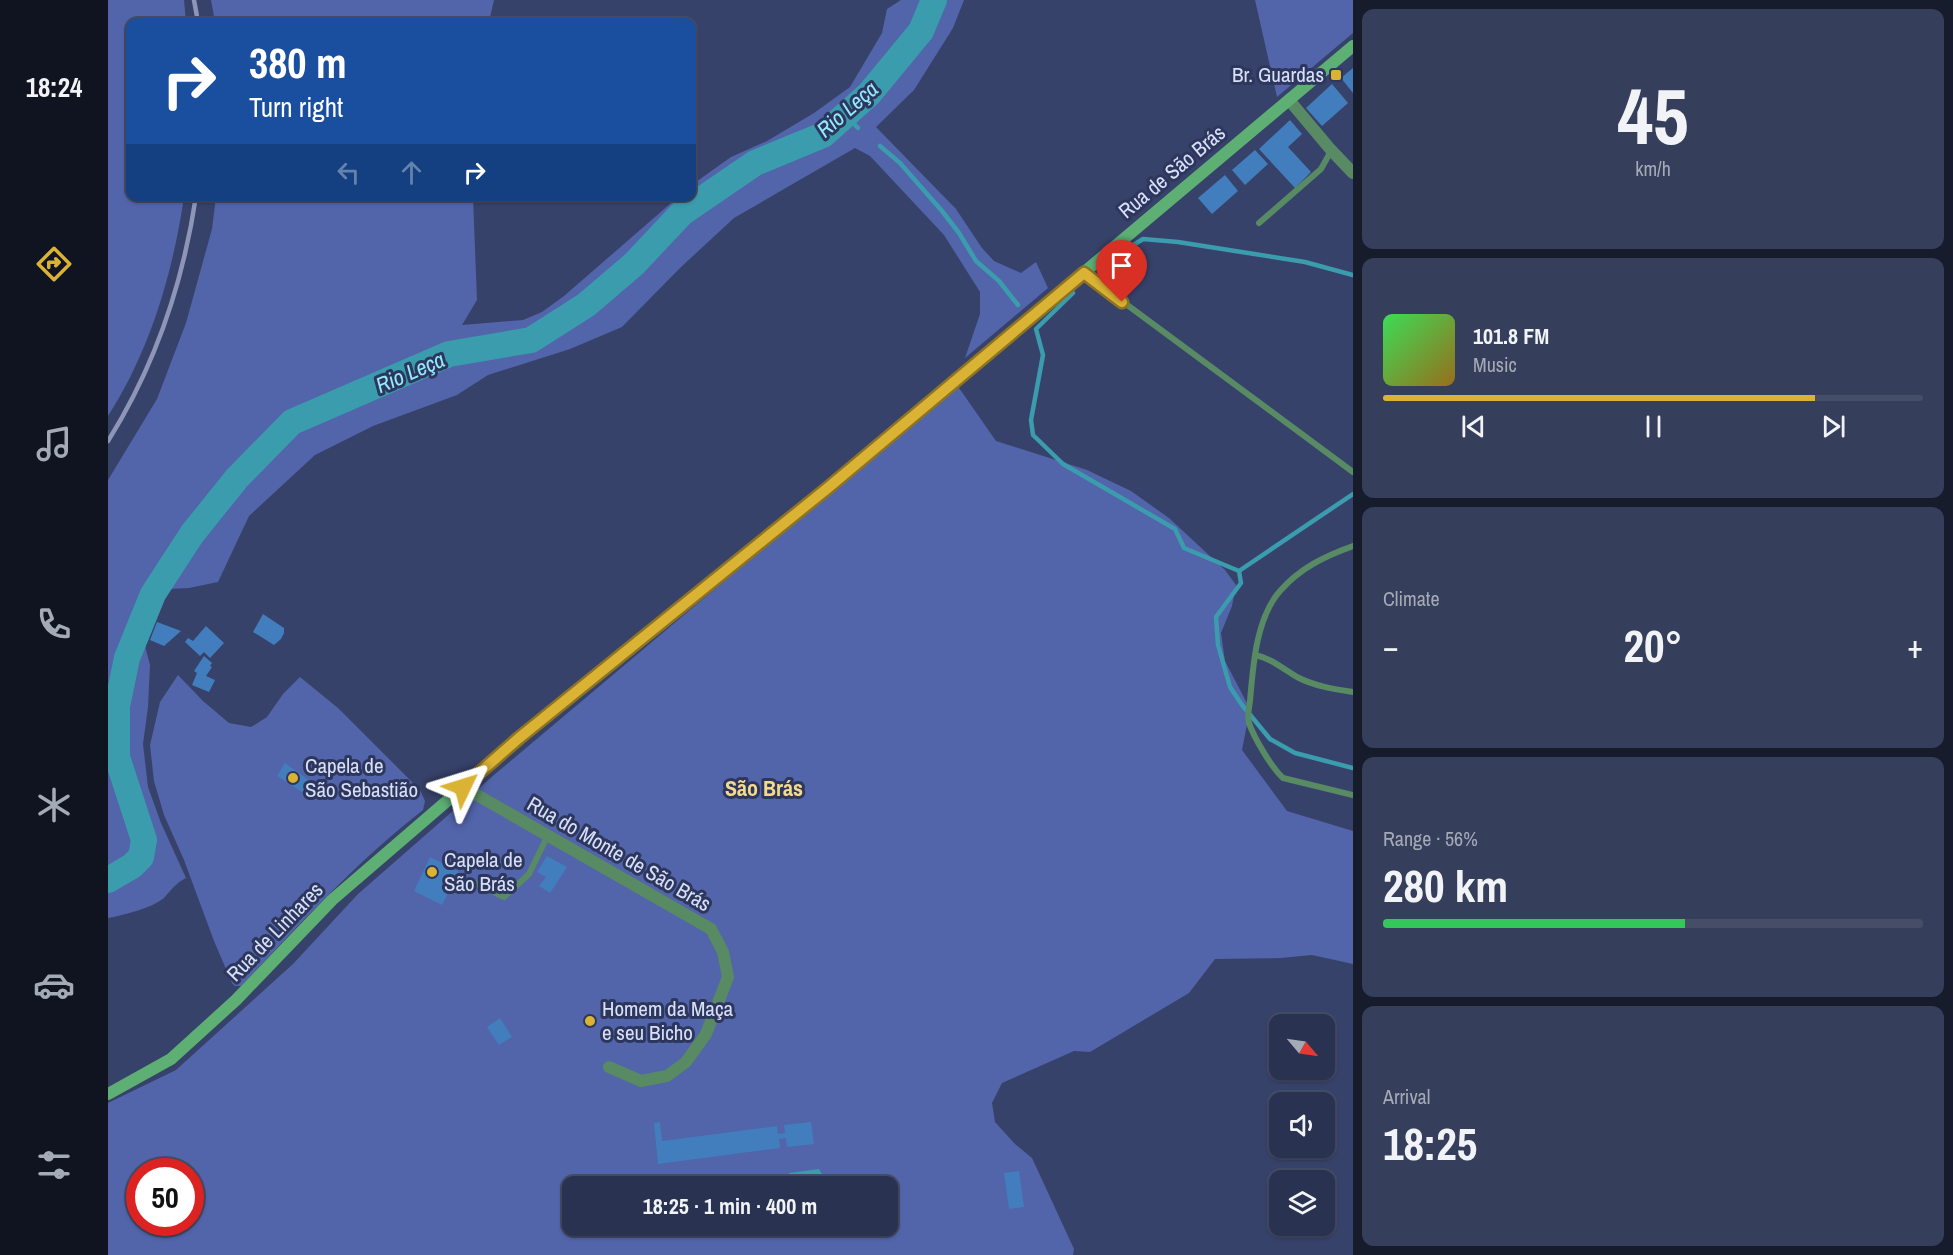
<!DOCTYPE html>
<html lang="en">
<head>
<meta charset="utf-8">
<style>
  body { margin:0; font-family:"Archivo Narrow",sans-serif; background:#353e5a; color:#f1f3f6; height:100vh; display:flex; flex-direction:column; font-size:22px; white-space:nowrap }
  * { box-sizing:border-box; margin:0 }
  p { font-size:20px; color:#a5aab7 }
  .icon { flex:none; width:33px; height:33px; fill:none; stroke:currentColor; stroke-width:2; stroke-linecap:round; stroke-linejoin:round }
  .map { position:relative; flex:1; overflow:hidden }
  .drawer { display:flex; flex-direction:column; gap:9px; padding:9px; background:#171c2c; width:600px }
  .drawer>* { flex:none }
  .banner { position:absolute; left:18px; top:18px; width:570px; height:183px; border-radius:12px; box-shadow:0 2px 4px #0004,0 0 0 2px #454d67; background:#1a4fa0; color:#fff; overflow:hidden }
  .needle { width:39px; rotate:119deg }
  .fabs { position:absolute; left:1161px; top:1014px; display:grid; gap:12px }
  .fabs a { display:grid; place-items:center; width:66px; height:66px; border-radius:12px; background:#293250; box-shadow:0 2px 4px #0004,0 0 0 2px #454d67; font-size:30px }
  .speed { position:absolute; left:18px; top:1158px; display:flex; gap:12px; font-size:30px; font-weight:700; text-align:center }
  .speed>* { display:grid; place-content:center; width:78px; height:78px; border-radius:50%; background:#293250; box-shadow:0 2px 4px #0004,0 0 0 2px #454d67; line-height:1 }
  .speed .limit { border:9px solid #d22; background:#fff; color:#111 }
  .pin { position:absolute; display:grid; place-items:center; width:51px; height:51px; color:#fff; margin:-62px -26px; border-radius:50% 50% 50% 0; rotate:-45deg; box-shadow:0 0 6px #0007 }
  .pin .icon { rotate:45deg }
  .me { position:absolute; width:66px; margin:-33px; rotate:49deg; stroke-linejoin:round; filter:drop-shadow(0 0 4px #0008) }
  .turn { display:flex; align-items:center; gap:21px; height:126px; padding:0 24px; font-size:27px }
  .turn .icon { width:78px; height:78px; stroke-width:2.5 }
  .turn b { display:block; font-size:42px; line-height:51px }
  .lanes { display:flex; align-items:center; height:57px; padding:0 24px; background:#0003; justify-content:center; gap:30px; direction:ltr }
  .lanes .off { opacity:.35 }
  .big { font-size:45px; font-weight:800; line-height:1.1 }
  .drawer .widget { flex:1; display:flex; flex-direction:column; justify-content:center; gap:9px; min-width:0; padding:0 21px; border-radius:12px; background:#353e5a }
  .drawer .dial { align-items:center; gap:0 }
  .dial b { font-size:78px; line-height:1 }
  .song { display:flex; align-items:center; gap:18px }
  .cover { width:72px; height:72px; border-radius:9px; background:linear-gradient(135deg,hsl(130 70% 55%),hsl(40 70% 35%)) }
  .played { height:6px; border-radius:3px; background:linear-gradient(90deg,#dab334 80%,#454d67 80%) }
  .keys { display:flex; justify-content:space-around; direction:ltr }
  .heat { display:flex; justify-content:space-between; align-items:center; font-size:33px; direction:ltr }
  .charge { height:9px; border-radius:4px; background:linear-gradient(90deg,#34c759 56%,#454d67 0) }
  .trip { position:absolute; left:454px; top:1176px; width:336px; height:60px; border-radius:12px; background:#293250; box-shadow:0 2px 4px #0004,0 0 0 2px #454d67; font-weight:800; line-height:60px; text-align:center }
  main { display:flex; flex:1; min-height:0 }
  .tabs { display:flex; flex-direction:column; width:108px; justify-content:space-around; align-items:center; background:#101420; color:#a5aab7 }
  .tabs .icon { width:42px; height:42px }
  .tabs .on { color:#dab334 }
  .tabs b { font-size:27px; color:#f1f3f6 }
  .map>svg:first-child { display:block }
  .green { fill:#5264aa; fill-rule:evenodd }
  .water { fill:#3b9cad }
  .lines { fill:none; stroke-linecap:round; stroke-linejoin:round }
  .stream { stroke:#3b9cad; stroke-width:4.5 }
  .river { stroke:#3b9cad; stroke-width:26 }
  .building { fill:#427ebd }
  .service { stroke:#588a64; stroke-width:6 }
  .minor { stroke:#588a64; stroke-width:12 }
  .secondary { stroke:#5daf74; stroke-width:12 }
  .rail { stroke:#8d96b6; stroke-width:4.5 }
  .route-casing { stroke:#8e7422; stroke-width:15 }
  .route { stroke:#dab334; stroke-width:10 }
  .poi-dot { fill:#dab334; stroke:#2d375e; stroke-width:2 }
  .labels { text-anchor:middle; stroke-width:6; stroke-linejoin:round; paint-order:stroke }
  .poi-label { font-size:21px; fill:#d8e0f8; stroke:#2d375e; text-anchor:start }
  .street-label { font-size:21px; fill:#d8e0f8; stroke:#2d375e }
  .water-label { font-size:22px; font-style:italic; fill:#94ebfc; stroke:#2d375e }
  .neighbourhood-label { font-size:22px; font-weight:bold; fill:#f5da8e; stroke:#2d375e }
</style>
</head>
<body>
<main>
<nav class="tabs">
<b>18:24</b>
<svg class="icon on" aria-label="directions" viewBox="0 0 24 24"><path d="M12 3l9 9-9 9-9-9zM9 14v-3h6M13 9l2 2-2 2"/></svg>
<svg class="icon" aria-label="music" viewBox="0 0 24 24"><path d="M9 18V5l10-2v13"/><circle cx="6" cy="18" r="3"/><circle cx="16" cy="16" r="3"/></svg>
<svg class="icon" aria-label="phone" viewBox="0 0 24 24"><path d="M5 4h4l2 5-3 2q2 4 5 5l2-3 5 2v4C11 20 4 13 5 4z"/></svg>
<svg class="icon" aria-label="climate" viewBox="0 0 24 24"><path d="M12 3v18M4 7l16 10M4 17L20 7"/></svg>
<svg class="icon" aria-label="car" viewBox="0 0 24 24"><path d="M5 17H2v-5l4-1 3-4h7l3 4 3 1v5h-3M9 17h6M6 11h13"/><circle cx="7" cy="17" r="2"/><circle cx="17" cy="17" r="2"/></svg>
<svg class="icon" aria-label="filters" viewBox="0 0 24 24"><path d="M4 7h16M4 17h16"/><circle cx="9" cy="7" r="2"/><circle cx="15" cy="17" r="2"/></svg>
</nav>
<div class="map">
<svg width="1245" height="1255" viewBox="0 0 1245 1255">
  <rect width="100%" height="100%" fill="#37426a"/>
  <g class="green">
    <path d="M0,0h76l2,22h-56v174l54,1c-11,75 -34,154 -76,219z"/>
    <path d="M103,0h283l-5,22h-274z"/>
    <path d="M793,0h63l-11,28 -39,62 -38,37 80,82 26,39 12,13 27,12 15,-11 12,26 -83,70 15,-44v-22l-36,-57 -74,-79 -15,-8 -121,70 -54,50 -58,59 -52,22 -82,26 -31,20 -84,31 -58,29 -66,61 -31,66 -29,6 -20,1 -25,53 6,23 -2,42 -5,37 5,43 13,36 25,55c-10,5 -15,12 -22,20 -12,10 -40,17 -56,20v-438l49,-81 29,-76 26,-94 4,-32h257l4,103 -15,25 61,-5 19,-8 22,-16 114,-99 14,-1 1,-12 38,-27 36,-16 47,-28 36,-26 32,-54 5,-24z"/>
    <path d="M1147,0h98v33l-76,64z"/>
    <path d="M849,385l39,56 91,29 44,21 38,27 56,52 11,15 -4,21 -11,27 4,28 25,48 -8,41 45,61 66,20v133l-41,-9 -31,3 -66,1 -26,34 -99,59 -16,-1 -72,32 -10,20 3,19 20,22 17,14 42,91 -1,6h-965v-152l68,-33 117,-106 65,-70 136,-119zM32,1172h50v50h-50zM465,1186h315v40h-315z"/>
    <path d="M70,675l25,26 26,22 22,4 16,-10 16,-23 17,-17 38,31 82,82 5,11 -2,9c-67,52 -124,115 -182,176h-6l-3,-3 -18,-42 -30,-81 -20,-45 -10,-34 -4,-36 10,-43z"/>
  </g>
  <g class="water">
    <path d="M711,1169l10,17h-38l-2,-13z"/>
    <path d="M587,1175l2,11h-44v-5z"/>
  </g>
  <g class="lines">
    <g class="stream">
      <path d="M737,115l13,13"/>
      <path d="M772,146l20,17 42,48 17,22 17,28 23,20 19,24"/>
      <path d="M1001,265l15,-14 19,-12 35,3 127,20 48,13"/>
      <path d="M965,293l-37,36 7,26 -12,65 2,15 30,29 112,65 9,19 55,23 114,-77"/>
      <path d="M1131,571l2,12 -25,34 2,28 12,42 12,18 28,34 25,14 58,15"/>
    </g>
    <path class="river" d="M0,880l24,-14 9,-9 3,-17 -27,-83v-51l10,-48 26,-64 39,-60 45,-56 55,-56 157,-68 82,-14 55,-35 48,-41 48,-51 73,-50 68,-28 46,-41 52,-63 13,-31"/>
  </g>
  <g class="building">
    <path d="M1245,68v25l-12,-15z"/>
    <path d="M1224,84l16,19 -26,23 -16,-18z"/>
    <path d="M1182,120l12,14 -14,13 23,25 -16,16 -36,-39z"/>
    <path d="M1147,150l13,14 -23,21 -13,-15z"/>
    <path d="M1117,175l13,16 -26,23 -14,-16z"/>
    <path d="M155,614l21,14v5l-3,6 -7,6 -21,-13z"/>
    <path d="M49,622l24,9 -17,15 -14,-6z"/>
    <path d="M98,626l18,17 -14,15 -6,-6 -4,4 -15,-14 3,-4 5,3z"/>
    <path d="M96,656l8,7 -2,3 2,1 -6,9 9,4 -6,12 -17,-7 5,-12 -3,-2z"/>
    <path d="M177,763l25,18 -8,11 -25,-16z"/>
    <path d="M439,856l20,11 -17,26 -11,-7 7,-9 -9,-5z"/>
    <path d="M322,857l29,15 -17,33 -28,-14z"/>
    <path d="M392,1018l12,19 -13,8 -12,-18z"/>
    <path d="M552,1122l2,19 115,-15 1,8 7,-1 -1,-8 27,-3 3,22 -27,3 -1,-9 -7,1 1,9 -122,16 -4,-41z"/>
    <path d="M911,1171l5,36 -15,2 -5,-36z"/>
  </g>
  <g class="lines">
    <g class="service">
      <path d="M1151,223l62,-54 10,-18"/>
      <path d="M976,273l269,199"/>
      <path d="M1245,546c-28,10 -53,22 -73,45 -24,27 -27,75 -30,110 -1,7 -3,16 -1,22 5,15 23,45 34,55l70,17"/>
      <path d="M1147,655c16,3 28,14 42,22 17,9 37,12 56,15"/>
      <path d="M365,882l31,15 25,-23 18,-37"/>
    </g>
    <g class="minor">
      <path d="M1181,100l42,50 22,23"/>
      <path d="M355,787l248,142 12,23 5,25 -22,57 -20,28 -19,14 -26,5 -32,-14"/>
    </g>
    <path class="secondary" d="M0,1094l63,-35 65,-59 96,-100 187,-161 310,-252 524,-441"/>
    <g class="rail">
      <path d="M86,0l4,22"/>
      <path d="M0,441c47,-75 75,-158 88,-245"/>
    </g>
  </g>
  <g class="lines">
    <g class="route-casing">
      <path id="route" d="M355,787l56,-49 310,-251 255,-214 38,29"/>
    </g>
    <use href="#route" class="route"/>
  </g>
  <g class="poi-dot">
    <rect x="1222" y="69" width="12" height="12" rx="3"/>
    <circle cx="185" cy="778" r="6"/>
    <circle cx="324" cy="872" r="6"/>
    <circle cx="482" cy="1021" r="6"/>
  </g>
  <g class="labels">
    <g class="poi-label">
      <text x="1216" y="82" text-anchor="end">Br. Guardas</text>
      <text x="197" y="773">Capela de<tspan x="197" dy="24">São Sebastião</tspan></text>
      <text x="336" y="867">Capela de<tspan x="336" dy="24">São Brás</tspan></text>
      <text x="494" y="1016">Homem da Maça<tspan x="494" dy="24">e seu Bicho</tspan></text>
    </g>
    <g class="street-label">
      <text transform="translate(1064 172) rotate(-40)" y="7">Rua de São Brás</text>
      <text transform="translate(511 854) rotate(30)" y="7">Rua do Monte de São Brás</text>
      <text transform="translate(167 932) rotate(-46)" y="7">Rua de Linhares</text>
    </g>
    <g class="water-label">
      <text transform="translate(739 109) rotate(-41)" y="8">Rio Leça</text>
      <text transform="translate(302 372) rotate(-23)" y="8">Rio Leça</text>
    </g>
    <g class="neighbourhood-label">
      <text x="656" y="796">São Brás</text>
    </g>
  </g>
</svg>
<div class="fabs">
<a><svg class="needle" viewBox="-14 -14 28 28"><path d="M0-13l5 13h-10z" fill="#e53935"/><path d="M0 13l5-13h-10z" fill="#a5aab7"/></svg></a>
<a><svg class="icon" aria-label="sound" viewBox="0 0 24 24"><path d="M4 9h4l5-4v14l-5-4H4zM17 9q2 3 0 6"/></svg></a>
<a><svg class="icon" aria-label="layers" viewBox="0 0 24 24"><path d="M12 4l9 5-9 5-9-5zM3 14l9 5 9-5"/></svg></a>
</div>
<div class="speed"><div class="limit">50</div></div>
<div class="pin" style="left:1014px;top:302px;background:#d93025"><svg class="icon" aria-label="arrive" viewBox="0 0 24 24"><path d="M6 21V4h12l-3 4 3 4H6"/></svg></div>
<svg class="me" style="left:355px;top:787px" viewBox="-20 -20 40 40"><path d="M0-17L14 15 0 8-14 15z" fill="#dab334" stroke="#fff" stroke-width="4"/></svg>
<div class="trip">18:25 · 1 min · 400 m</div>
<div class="banner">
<div class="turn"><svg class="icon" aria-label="right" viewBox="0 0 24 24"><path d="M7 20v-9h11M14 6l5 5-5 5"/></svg><div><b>380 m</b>Turn right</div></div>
<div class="lanes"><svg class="icon off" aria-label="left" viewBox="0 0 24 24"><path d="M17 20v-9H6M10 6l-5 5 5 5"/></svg><svg class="icon off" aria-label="ahead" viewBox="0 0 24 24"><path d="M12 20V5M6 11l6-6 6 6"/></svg><svg class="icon" aria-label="right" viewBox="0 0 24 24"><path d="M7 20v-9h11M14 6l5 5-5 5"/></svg></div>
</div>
</div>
<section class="drawer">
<div class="widget dial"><b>45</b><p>km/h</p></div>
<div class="widget">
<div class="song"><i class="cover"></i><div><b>101.8 FM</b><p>Music</p></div></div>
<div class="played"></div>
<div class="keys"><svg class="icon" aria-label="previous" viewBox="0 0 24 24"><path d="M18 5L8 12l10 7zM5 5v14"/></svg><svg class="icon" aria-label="pause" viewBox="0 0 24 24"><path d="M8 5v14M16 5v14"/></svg><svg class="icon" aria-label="next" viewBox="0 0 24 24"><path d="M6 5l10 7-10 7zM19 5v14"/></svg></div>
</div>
<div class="widget"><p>Climate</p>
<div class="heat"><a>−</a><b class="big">20°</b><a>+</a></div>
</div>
<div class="widget"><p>Range · 56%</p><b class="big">280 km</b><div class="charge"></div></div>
<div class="widget"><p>Arrival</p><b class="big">18:25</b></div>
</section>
</main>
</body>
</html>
